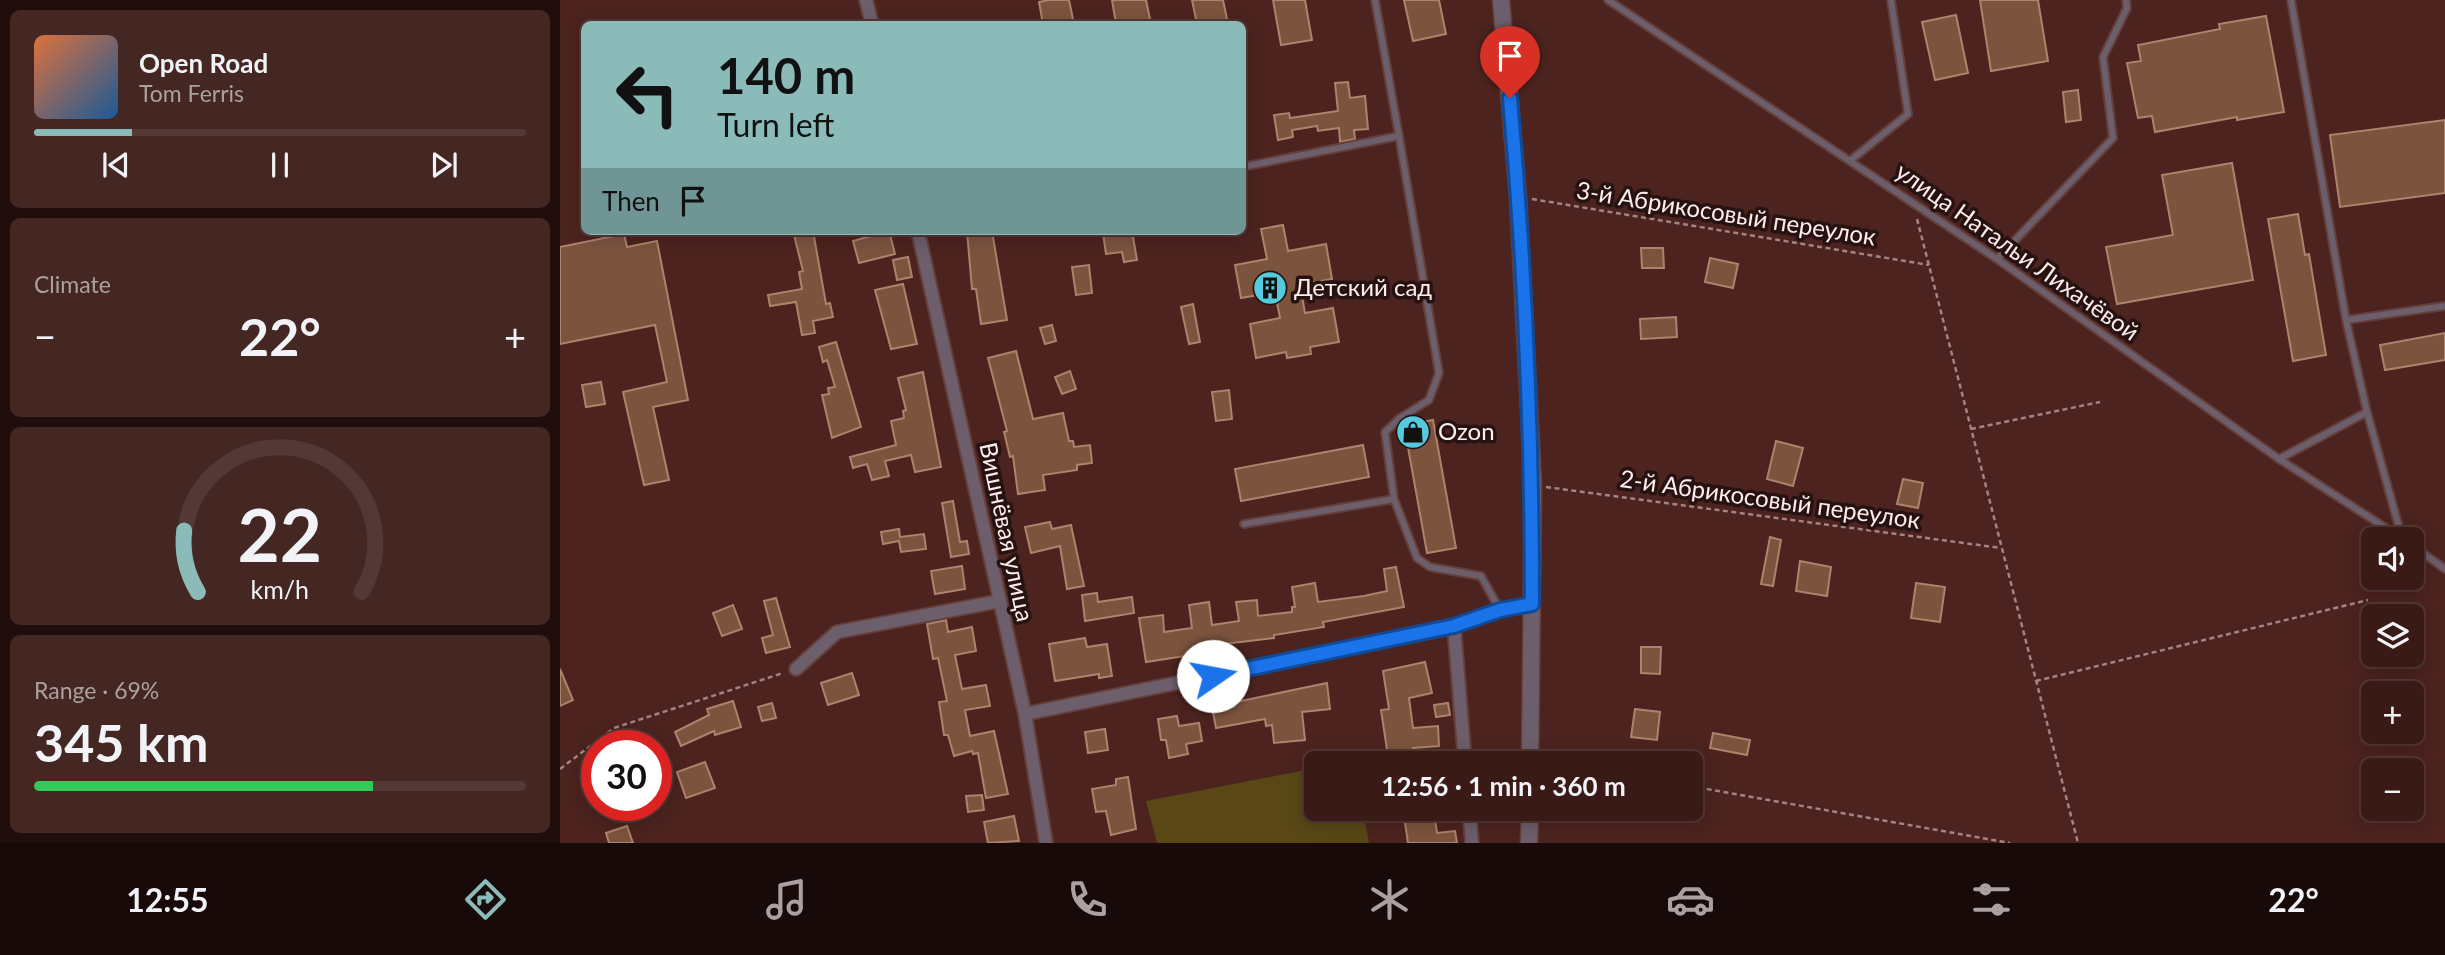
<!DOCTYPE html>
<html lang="en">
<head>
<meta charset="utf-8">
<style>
  body { margin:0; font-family:Lato,sans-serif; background:#442723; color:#f1f3f6; height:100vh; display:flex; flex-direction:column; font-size:26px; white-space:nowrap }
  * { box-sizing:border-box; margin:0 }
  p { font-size:23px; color:#aba1a1 }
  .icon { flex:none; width:38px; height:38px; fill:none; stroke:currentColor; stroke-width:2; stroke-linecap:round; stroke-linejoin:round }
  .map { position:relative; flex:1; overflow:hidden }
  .drawer { display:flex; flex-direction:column; gap:10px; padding:10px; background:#1f0e0c; width:560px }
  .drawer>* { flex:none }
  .hud { position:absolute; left:21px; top:21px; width:665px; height:214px; border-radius:10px; box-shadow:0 4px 18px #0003,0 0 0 2px #533835; background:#8bbbb9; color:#111; overflow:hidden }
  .buttons { position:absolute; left:1801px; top:527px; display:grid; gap:14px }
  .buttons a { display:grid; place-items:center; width:63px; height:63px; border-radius:10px; background:#391a16; box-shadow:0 4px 18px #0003,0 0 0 2px #533835; font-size:35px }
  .speed { position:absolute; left:21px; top:730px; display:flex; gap:14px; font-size:35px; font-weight:700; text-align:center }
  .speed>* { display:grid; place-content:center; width:91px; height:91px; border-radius:50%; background:#391a16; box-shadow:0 4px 18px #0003,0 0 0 2px #533835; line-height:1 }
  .speed .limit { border:10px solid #d22; background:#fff; color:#111 }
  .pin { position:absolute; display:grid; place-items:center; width:60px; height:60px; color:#fff; margin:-72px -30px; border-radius:50% 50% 50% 0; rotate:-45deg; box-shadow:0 0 7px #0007 }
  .pin .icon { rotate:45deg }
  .me { position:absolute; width:77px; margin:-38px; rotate:78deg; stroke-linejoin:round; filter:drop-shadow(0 0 5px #0008) }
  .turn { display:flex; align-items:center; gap:24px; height:147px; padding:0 21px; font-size:32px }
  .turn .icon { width:91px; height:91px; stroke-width:2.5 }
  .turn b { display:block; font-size:49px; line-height:60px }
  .then { display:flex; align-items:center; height:66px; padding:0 21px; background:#0003; gap:14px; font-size:26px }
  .big { font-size:52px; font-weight:700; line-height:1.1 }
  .drawer .widget { flex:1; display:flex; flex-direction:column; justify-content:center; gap:10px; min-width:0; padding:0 24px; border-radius:10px; background:#442723 }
  .drawer .dial { align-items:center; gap:0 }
  .dial svg { height:182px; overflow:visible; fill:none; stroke:#533835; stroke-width:7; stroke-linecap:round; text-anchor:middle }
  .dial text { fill:#f1f3f6; stroke:none }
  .song { display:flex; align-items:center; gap:21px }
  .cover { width:84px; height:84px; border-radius:10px; background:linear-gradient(135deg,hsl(20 70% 55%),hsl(210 70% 35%)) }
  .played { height:7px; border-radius:4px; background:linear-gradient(90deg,#8bbbb9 20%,#533835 20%) }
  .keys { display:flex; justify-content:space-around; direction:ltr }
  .heat { display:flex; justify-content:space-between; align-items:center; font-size:38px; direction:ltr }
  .charge { height:10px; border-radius:5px; background:linear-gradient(90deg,#34c759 69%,#533835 0) }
  .trip { position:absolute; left:744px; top:751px; width:399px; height:70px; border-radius:10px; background:#391a16; box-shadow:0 4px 18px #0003,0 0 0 2px #533835; font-weight:700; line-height:70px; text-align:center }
  .tab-bar { display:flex; height:112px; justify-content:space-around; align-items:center; background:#170a09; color:#aba1a1 }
  .tab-bar .icon { width:49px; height:49px }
  .tab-bar .active { color:#8bbbb9 }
  .tab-bar b { font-size:32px; color:#f1f3f6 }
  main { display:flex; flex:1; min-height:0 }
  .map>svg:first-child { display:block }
  .green { fill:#594716 }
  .building { fill:#7c543e; stroke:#ae826c; stroke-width:2 }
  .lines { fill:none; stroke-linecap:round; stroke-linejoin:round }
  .service-casing { stroke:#653f3b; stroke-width:10 }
  .minor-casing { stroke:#653f3b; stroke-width:16 }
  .tertiary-casing { stroke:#653f3b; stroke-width:19 }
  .path { stroke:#a28581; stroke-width:2.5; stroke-dasharray:5 3.5; stroke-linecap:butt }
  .service { stroke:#6d5e6b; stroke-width:6 }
  .minor { stroke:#6d5e6b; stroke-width:12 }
  .tertiary { stroke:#6d5e6b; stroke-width:16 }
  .route-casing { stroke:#114b97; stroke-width:18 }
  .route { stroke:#1a73e8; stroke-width:12 }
  .labels { text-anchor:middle; stroke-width:7; stroke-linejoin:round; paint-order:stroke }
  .street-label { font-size:24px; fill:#feedeb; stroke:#261311 }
  .poi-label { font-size:24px; fill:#feedeb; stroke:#261311; text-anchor:start }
</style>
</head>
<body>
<main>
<section class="drawer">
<div class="widget">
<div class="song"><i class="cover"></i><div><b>Open Road</b><p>Tom Ferris</p></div></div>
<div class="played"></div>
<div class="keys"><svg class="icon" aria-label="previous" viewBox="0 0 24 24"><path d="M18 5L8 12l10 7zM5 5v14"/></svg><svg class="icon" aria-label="pause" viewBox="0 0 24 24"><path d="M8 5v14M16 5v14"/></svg><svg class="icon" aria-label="next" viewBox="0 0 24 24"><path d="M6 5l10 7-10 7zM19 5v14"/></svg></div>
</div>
<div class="widget"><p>Climate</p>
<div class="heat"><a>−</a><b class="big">22°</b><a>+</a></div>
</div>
<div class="widget dial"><svg viewBox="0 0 100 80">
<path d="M14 69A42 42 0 1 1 86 69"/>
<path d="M14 69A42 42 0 0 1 8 42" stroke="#8bbbb9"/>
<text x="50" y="56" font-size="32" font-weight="700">22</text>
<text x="50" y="72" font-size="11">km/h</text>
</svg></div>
<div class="widget"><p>Range · 69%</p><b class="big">345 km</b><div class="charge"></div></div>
</section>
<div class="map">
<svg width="1885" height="843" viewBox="0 0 1885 843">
  <rect width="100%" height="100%" fill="#4c231e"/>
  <path class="green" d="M756,768v40l47,1 6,34h-212l-11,-42z"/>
  <g class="building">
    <path d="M489,0h20l5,24h-31l-4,-22z"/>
    <path d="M552,0h34l5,24h-35z"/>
    <path d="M632,0h31l5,24h-31z"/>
    <path d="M713,0h32l7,40 -31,5z"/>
    <path d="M844,0h35l7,34 -33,7z"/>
    <path d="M1420,0h58l10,61 -57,10z"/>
    <path d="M1396,15l12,58 -33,7 -13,-58z"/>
    <path d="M1706,16l18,96 -47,8v-3l-82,15 -3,-16 -14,2 -11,-55 14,-2 -3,-16 82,-16 -1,-5z"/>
    <path d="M788,82l2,16 15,-2 3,33 -14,1 1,9 -15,3 -1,-14 -21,3 -1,-5 -25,4 1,7 -15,3 -4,-25 15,-2 1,5 48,-7 -3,-28z"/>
    <path d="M1518,90l3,30 -15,2 -3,-30z"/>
    <path d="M1885,120v73l-105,14 -10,-72z"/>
    <path d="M1672,163l21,117 -136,24 -11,-57 67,-12 -11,-60z"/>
    <path d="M1738,214l7,41 4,-1 17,101 -33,6 -25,-142z"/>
    <path d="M723,225l5,26 38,-7 6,35 -32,6 5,28 28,-5 6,34 -29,5 1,7 -24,4 -1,-6 -30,6 -6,-34 30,-6 -5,-26 -34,6 -6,-33 32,-6 -6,-30z"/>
    <path d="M233,231h20l13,73 4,-1 3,14 -20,4 2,12 -13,2 -6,-33 -26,4 -2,-11 34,-6 -3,-17 4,-1z"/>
    <path d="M329,231l6,23 -36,9 -6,-22z"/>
    <path d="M407,231h25l15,89 -26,4 -5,-35h-4z"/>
    <path d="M572,231l5,29 -13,2 -2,-10 -16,2 -3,-21z"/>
    <path d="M64,234l3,13 30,-6 31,159 -35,7 16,73 -25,5 -21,-93 44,-10 -12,-57 -95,19v-97z"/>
    <path d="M1081,248h22l1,20h-22z"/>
    <path d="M348,257l4,20 -15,3 -4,-20z"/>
    <path d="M1150,258l28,6 -5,24 -28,-6z"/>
    <path d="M529,265l3,28 -16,2 -4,-28z"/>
    <path d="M343,284l14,60 -26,5 -16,-59z"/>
    <path d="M633,304l7,38 -11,2 -8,-37z"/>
    <path d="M1116,317l1,20 -36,2 -1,-20z"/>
    <path d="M492,325l4,16 -11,3 -5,-16z"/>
    <path d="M1885,333v27l-60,10 -5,-25z"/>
    <path d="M276,342l25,85 -29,11 -10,-43 7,-1 -1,-6 7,-1 -8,-27 -4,2 -4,-15z"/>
    <path d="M456,351l17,68 30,-6 6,28h4l1,6 16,-2 2,18 -15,2v5l-34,5 2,15 -27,4 -5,-38 -3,1 -6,-25 3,-1 -19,-73z"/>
    <path d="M510,371l6,18 -14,5 -7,-17z"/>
    <path d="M363,372l18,95 -26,5 -4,-17 -26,6 4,15 -17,4 -5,-16 -14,4 -3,-11 46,-12 -5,-24 13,-3 -1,-7 3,-1 -8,-32z"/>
    <path d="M41,382l4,22 -19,3 -4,-22z"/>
    <path d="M669,390l3,29 -16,2 -4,-29z"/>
    <path d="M873,420l23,128 -29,5 -23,-128z"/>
    <path d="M1216,441l27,7 -10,38 -26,-7z"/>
    <path d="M803,445l6,32 -128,24 -6,-32z"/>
    <path d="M1343,479l20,4 -5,25 -21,-4z"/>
    <path d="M393,501l7,41 7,-1 2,13 -18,3 -9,-54z"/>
    <path d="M490,522l2,7 19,-4 13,61 -17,3 -7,-43 -29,7 -6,-26z"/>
    <path d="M339,529l1,8 24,-3 2,15 -25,3 -2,-11 -16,3 -2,-12z"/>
    <path d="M1210,537l11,3 -8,46 -12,-2z"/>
    <path d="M1240,561l31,6 -4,29 -31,-5z"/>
    <path d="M402,566l3,23 -30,5 -4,-23z"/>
    <path d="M836,567l8,40 -81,15 1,5 -50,8v3l-50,6v6l-78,12 -7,-44 24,-3 1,17 28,-4 -3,-23 20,-3 3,23 27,-4 -3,-19 21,-2 1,16 34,-4v-5h3l-3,-20 23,-4 3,19 46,-6 23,-5 -3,-22z"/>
    <path d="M1356,583l29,4 -5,35 -29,-4z"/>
    <path d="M537,593l1,9 34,-5 2,16 -49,8 -3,-26z"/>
    <path d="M216,598l14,49 -24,6 -4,-15 11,-3 -9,-34z"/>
    <path d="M173,605l9,24 -20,7 -9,-23z"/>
    <path d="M386,620l2,12 24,-5 4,24 -21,4 7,34 24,-4 4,21 -25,4 5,26 24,-5 14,63 -22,4 -8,-45 -5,1 -1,-3 -18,5 -6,-21h-4l-5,-33 8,-1 -9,-43 -5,1 -6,-35z"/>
    <path d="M525,638l2,9 20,-3 5,32 -13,2v-4l-44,7 -6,-37z"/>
    <path d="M1081,647h20l-1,27 -19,-1z"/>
    <path d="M865,662l7,31 -23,5 4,30 25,-2 1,20 -26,2 1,12 -25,3 -8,-53 8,-1 -6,-38z"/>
    <path d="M0,669l13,31 -13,6z"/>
    <path d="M292,673l7,22 -31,10 -7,-22z"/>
    <path d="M767,683l3,26 -28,3 3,28 -31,3 -2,-18 -6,1 -1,-7 -49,9 -4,-21z"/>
    <path d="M173,701l8,26 -26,8 -1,-4 -33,15 -6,-14 34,-17 -2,-6z"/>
    <path d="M212,703l4,15 -14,3 -4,-14z"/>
    <path d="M888,703l2,12 -14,2 -2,-12z"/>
    <path d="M1075,709l25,3 -3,28 -26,-3z"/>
    <path d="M617,716l2,10 20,-3 3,18 -16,3 2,10 -19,4 -3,-18h-5l-3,-21z"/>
    <path d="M545,729l3,21 -20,3 -3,-21z"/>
    <path d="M1153,733l37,7 -3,15 -37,-7z"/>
    <path d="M145,762l10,26 -29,10 -9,-26z"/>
    <path d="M568,777l8,52 -25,6 -5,-24 -10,1 -4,-23 24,-4v-6z"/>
    <path d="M422,795l2,15 -16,2 -2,-16z"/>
    <path d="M874,812l3,21 18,-2 2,12h-49l-4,-27z"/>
    <path d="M454,816l5,25 -31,2 -4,-21z"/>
    <path d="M67,826l6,17h-24l-3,-10z"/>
  </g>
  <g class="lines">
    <g class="service-casing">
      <g id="service">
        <path d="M1048,0l389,259 282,200 124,80"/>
        <path d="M1291,160l57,-46 -17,-114"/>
        <path d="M682,167l157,-31 -24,-136"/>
        <path d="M1437,259l116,-121 -10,-81 24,-49 -1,-8"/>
        <path d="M1786,320l99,-14"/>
        <path d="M1807,412l35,126"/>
        <path d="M1719,459l88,-47 -21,-92 -55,-320"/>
        <path d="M834,499l23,59 13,9 51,9 19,34"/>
        <path d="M684,524l150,-25 -9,-67 15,-14 29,-18 10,-27 -40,-237"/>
        <path d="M1852,545l33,24"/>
      </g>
    </g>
    <g class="minor-casing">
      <g id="minor">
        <path d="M306,0l6,24"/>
        <path d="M358,231l107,483 21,129"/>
        <path d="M894,626l11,137"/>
        <path d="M236,669l41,-37 163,-31"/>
        <path d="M465,714l429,-88 46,-16 32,-6"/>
        <path d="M909,808l3,35"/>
      </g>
    </g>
    <g class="tertiary-casing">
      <g id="tertiary">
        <path d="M941,0l17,197 15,288 -3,278"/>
        <path d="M969,843l1,-35"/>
      </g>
    </g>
    <g class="path">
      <path d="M972,199l397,66"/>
      <path d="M1357,219l161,624"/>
      <path d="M1411,429l129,-27"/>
      <path d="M986,487l455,61"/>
      <path d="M1476,681l332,-81"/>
      <path d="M0,769l54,-41 169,-55"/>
      <path d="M1130,786l320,57"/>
    </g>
    <use href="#service" class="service"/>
    <use href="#minor" class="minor"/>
    <use href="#tertiary" class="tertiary"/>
  </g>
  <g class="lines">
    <g class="route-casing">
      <path id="route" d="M653,676l241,-50 46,-16 32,-6c0,-169 -7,-338 -22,-506"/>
    </g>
    <use href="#route" class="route"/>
  </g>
  <defs>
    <g id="building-disc" transform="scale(1.75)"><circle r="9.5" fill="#54cadc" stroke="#261311"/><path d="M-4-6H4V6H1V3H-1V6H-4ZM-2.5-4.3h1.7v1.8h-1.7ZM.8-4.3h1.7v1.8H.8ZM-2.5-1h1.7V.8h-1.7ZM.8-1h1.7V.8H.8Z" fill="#111"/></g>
    <g id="shop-disc" transform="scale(1.75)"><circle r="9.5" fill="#54cadc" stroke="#261311"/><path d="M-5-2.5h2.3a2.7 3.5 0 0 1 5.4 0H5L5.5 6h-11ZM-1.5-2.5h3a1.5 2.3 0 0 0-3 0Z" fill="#111"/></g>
  </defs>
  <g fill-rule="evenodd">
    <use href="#building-disc" x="710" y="288"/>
    <use href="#shop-disc" x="853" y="432"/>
  </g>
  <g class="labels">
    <g class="street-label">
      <text transform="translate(1166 214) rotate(9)" y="8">3-й Абрикосовый переулок</text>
      <text transform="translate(1457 252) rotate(35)" y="8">улица Натальи Лихачёвой</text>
      <text transform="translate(1210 500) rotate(8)" y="8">2-й Абрикосовый переулок</text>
      <text transform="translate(446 532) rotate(78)" y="8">Вишнёвая улица</text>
    </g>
    <g class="poi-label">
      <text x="734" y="296">Детский сад</text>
      <text x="878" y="440">Ozon</text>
    </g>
  </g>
</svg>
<div class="buttons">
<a><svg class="icon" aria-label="sound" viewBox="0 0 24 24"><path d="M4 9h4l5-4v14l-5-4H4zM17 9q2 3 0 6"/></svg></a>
<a><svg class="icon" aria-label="layers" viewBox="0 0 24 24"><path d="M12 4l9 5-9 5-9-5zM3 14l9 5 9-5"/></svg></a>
<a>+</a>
<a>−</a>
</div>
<div class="speed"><div class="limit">30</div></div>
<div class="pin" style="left:950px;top:98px;background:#d93025"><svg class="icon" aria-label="arrive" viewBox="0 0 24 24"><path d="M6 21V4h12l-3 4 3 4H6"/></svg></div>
<svg class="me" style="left:653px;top:676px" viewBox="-20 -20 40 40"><circle r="19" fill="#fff"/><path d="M0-13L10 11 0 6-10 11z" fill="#1a73e8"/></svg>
<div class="trip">12:56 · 1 min · 360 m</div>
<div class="hud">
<div class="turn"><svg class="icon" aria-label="left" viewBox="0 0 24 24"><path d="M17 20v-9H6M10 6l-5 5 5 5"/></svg><div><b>140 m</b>Turn left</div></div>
<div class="then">Then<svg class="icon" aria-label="arrive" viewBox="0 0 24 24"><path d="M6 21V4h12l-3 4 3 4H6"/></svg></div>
</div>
</div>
</main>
<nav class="tab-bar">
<b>12:55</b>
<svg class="icon active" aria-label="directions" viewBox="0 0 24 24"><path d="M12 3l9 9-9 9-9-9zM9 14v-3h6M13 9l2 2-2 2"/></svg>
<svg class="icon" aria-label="music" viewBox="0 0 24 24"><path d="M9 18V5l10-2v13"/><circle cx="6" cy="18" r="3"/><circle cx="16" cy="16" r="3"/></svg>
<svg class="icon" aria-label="phone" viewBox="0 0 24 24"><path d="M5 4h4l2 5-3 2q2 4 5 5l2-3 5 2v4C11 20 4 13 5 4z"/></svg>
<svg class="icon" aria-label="climate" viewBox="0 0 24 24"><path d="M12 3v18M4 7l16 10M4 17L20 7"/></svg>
<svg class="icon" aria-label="car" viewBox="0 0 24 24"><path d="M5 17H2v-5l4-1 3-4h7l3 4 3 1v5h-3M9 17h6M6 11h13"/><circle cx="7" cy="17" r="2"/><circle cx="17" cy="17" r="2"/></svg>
<svg class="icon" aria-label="filters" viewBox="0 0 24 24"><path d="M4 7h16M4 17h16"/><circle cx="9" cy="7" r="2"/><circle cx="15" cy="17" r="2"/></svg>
<b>22°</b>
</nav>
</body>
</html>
